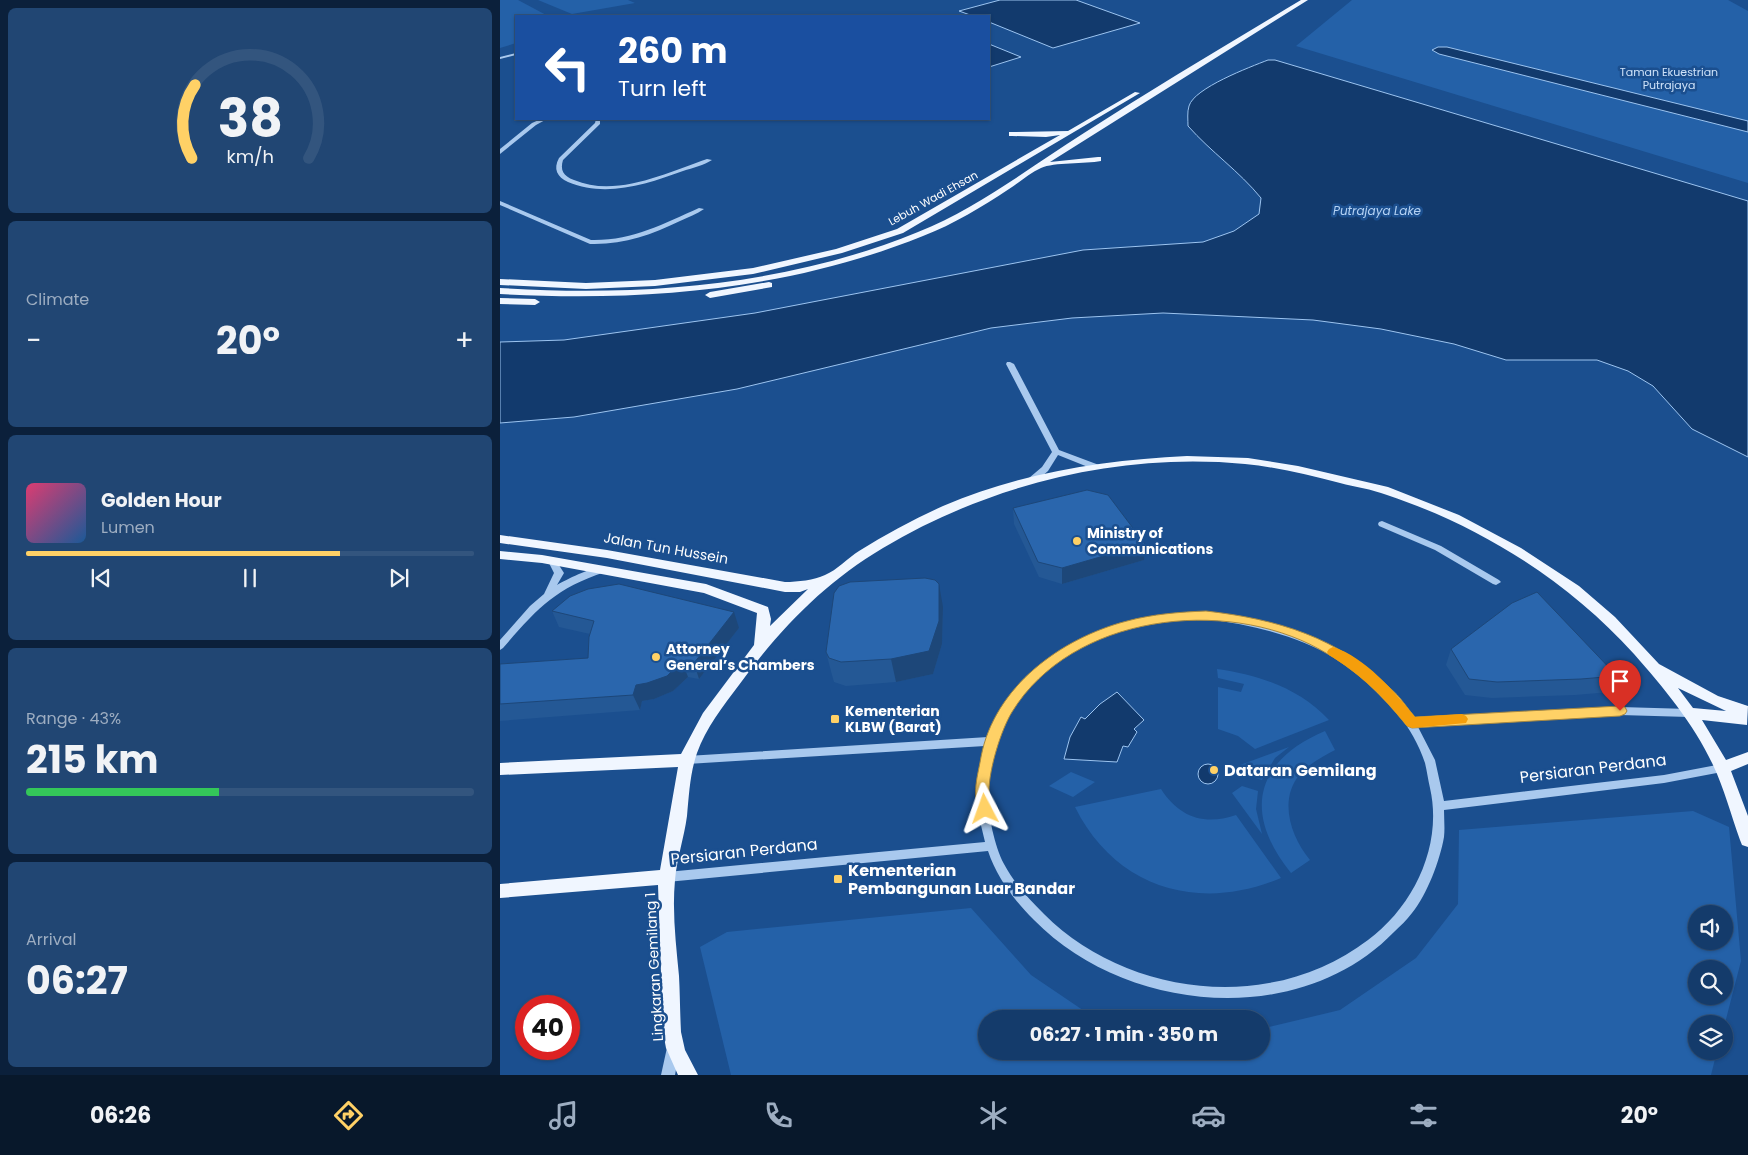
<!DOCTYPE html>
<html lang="en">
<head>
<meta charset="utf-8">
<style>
  body { margin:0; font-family:Poppins,sans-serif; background:#214673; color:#f1f3f6; height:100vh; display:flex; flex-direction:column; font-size:19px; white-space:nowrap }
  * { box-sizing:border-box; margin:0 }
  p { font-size:16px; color:#9dadc1 }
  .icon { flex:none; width:28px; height:28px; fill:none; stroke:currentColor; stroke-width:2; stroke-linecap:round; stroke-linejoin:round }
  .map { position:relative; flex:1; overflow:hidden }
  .panel { display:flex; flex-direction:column; gap:8px; padding:8px; background:#0b203b; width:500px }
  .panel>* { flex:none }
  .banner { position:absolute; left:15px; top:15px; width:475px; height:105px; border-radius:0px; box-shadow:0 1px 4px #0004,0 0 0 1px #33557e; background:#1a4fa0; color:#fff; overflow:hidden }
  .fabs { position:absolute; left:1188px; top:905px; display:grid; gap:10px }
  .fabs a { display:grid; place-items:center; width:45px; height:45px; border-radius:50%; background:#143b6b; box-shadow:0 1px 4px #0004,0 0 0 1px #33557e; font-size:25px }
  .speed { position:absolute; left:15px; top:995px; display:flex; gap:10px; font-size:25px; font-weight:700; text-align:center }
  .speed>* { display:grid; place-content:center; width:65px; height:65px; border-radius:50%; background:#143b6b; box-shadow:0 1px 4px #0004,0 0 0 1px #33557e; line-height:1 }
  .speed .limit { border:8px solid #d22; background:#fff; color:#111 }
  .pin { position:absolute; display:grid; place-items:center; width:42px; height:42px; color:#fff; margin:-51px -21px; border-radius:50% 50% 50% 0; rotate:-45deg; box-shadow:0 0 5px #0007 }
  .pin .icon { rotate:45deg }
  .me { position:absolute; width:55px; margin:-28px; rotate:356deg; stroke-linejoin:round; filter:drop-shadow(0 0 4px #0008) }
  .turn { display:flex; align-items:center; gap:18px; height:105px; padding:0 20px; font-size:22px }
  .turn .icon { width:65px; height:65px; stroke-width:2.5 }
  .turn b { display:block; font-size:35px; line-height:42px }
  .big { font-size:38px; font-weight:700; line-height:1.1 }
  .panel .tile { flex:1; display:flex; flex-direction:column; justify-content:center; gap:8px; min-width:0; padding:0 18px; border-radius:8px; background:#214673 }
  .panel .dial { align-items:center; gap:0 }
  .dial svg { height:130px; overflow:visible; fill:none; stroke:#33557e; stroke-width:7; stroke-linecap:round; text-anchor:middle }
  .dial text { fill:#f1f3f6; stroke:none }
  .song { display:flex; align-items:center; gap:15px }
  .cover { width:60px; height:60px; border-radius:8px; background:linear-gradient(135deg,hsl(340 70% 55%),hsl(210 70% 35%)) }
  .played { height:5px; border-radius:2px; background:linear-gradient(90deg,#ffd166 70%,#33557e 70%) }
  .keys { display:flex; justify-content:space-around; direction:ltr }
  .heat { display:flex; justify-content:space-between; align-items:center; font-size:28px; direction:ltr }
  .charge { height:8px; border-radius:4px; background:linear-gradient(90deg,#34c759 43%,#33557e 0) }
  .trip { position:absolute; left:478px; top:1010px; width:292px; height:50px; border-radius:25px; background:#143b6b; box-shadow:0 1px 4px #0004,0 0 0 1px #33557e; font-weight:700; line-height:50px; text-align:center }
  .tab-bar { display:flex; height:80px; justify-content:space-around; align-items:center; background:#08182b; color:#9dadc1 }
  .tab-bar .icon { width:35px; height:35px }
  .tab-bar .selected { color:#ffd166 }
  .tab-bar b { font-size:22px; color:#f1f3f6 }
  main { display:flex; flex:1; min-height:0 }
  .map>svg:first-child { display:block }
  .green { fill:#2461a8; fill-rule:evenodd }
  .water { fill:#123a6d; stroke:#9cc4f0 }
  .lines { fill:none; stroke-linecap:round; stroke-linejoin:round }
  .minor { fill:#a9c9ee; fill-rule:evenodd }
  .major { fill:#f0f6ff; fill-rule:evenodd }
  .wall { fill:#245895 }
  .shaded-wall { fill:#1d4779 }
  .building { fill:#2a66ad; stroke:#1d4779 }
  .route { fill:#ffd166; stroke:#a68842 }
  .slow { fill:#f59e0b }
  .poi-dot { fill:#ffd166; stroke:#1b4f8f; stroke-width:2 }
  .labels { text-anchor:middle; stroke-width:5; stroke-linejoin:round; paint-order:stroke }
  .far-park-label { font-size:11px; fill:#cfe3fa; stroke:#1b4f8f }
  .far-street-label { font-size:11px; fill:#fff; stroke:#1b4f8f }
  .far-water-label { font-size:12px; font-style:italic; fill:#b5d3f5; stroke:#1b4f8f }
  .poi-label { font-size:14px; font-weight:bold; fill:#fff; stroke:#1b4f8f; text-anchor:start }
  .street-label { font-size:14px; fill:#fff; stroke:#1b4f8f }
  .near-street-label { font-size:16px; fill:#fff; stroke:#1b4f8f }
  .near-poi-label { font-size:16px; font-weight:bold; fill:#fff; stroke:#1b4f8f; text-anchor:start }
</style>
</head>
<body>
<main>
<section class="panel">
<div class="tile dial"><svg viewBox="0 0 100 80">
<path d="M14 69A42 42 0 1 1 86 69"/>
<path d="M14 69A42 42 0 0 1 16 24" stroke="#ffd166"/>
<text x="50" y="56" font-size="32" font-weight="700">38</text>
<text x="50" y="72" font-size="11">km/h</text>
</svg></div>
<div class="tile"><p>Climate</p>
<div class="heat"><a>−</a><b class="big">20°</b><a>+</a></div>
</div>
<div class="tile">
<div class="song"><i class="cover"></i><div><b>Golden Hour</b><p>Lumen</p></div></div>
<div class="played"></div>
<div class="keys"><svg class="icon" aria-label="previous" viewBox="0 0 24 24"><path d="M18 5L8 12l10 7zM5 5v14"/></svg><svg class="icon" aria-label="pause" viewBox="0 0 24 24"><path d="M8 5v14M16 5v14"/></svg><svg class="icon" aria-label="next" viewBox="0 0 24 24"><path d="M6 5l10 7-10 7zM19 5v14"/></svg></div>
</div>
<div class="tile"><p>Range · 43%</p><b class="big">215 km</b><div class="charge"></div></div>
<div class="tile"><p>Arrival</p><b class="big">06:27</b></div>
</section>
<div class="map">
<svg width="1248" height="1075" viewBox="0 0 1248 1075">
  <rect width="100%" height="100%" fill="#1b4f8f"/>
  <g class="green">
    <path d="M0,0h18l30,16h-32v27l-16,5z"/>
    <path d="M38,0h90l7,3 -63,11z"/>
    <path d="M852,0h376l20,11v172l-452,-137z"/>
    <path d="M717,669c42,6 82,19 112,51l-74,29 -17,-13 -20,-7v-42l23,5 3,-8 -26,-6z"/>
    <path d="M825,731l10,19c-13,7 -25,13 -35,24 -22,26 -9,63 10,86l-19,13c-48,-59 -37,-112 34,-142z"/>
    <path d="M789,747l-14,11 -13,22 -17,-5 -5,-10z"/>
    <path d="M571,772l24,10 -22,15 -24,-11z"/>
    <path d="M742,786l16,5 -2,18 6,25 -30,-41z"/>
    <path d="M661,789c18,28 43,37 75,26l45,63c-82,35 -166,10 -206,-71z"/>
    <path d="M1193,811l36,16 12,134 -17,66v-3h-28v27h21l-6,24h-980l-31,-128 27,-15 244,-24 60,67 65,44h-110v32h275v-22l79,-19 76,-52 42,-54 1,-74zM1196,914h28v27h-28zM1196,969h28v27h-28z"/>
  </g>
  <g class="water">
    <path d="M500,0h76l64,23 -87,25 -64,-26v-6h-16l-14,-5z"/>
    <path d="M489,44l32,13 -32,10z"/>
    <path d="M938,47h9l301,74v11l-309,-78 -7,-4z"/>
    <path d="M768,60h7l473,141v256l-56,-28 -39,-43 -25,-15 -31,-11h-91l-52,-16 -73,-15 -68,-9 -150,-7 -91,5 -81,10 -254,61 -163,28 -74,6v-81l64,-2 191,-27 328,-63 120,-8 31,-11 25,-17 2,-16c-22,-27 -50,-46 -73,-72 0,-6 -1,-14 1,-20 5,-18 61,-39 79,-46z"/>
    <path d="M617,692l27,28 -10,9 3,3 -9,15 -5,-1 -6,16 -53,-3 6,-22 11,-20 4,2 15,-15z"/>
    <circle cx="708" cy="774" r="10"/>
  </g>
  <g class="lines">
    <g class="minor">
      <path d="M16,53v2l-16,4v-2z"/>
      <path d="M41,119h6l-11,6 -36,29v-5l32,-26z"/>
      <path d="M96,119h4v5l-37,36c-3,10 0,16 11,20 42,18 92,-7 133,-21l5,1c-8,5 -19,8 -29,11 -36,13 -77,27 -115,11 -11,-5 -15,-13 -9,-24l36,-35z"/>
      <path d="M0,201l91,39c41,1 72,-16 108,-32l5,1c-7,5 -16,8 -24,12 -29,14 -57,24 -90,23l-90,-39z"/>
      <path d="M507,362h3l4,2 45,86 40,15 1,2 -1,2h-6l-35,-14 -10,16 -13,11h-6l-1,-2 1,-2 13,-11 10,-15 -46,-88z"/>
      <path d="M882,521l59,25 58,34 2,2 -5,3 -3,-1 -58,-34 -56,-24 -1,-2 1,-2z"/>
      <path d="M52,558l3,1 9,14 -7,12c11,-6 35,-19 48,-17l2,2 -2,2c-51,17 -68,37 -102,76l-3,2v-10l30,-34 14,-12 10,-21 -6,-12z"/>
      <path d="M707,613c68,8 133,27 183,76 9,9 16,20 24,30l206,-12 69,2 4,1 1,3 -1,3 -4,1 -69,-2 -202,12 17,33 9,41 220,-26 58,-11 4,1 1,3 -1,3 -4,1 -58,11 -220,27c0,9 1,18 0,27 -4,23 -17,58 -32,76 -5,7 -12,13 -18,19 -95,98 -269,81 -360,-12 -20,-20 -37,-42 -46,-69l-321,31 -4,-1 -2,-4 2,-4 4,-1 318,-30 -6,-25 -2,-26 8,-45 -298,18 -4,-1 -1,-3 1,-3 4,-1 301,-19c6,-14 13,-28 22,-40 30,-41 80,-68 128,-78 23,-5 46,-5 69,-6zM707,619c75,10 142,31 190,94 12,14 22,32 28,50 2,8 3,17 5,25 13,57 -16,118 -62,152 -29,22 -63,37 -99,43 -78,15 -169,-12 -225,-69 -15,-15 -30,-31 -40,-50 -10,-19 -17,-53 -16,-75 0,-8 3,-16 4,-25 2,-8 2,-17 5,-25 21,-57 77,-96 134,-111 24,-7 51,-8 76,-9z"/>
      <path d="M173,1041l5,2 2,5 -5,27h-14l7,-32z"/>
    </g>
    <g class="major">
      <path d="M801,0h7l-258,162 48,-5h3v4c-16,3 -47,1 -60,7 -11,5 -21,14 -32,21 -27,18 -55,35 -86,47 -134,54 -279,66 -423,58v-6c141,9 286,-2 418,-56 60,-24 112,-65 166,-99 71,-46 144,-89 217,-133z"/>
      <path d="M635,92l5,1 -237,140 -61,20 -89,21 -98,12 -69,3 -86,-4v-6l86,4 69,-3 98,-12 83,-19 61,-20 163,-94 -14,2 -34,-1h-3v-4l59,-1z"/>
      <path d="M269,282l3,1v4l-62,11 -5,-3 5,-3z"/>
      <path d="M0,298l35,1 5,3 -5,3 -35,-1z"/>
      <path d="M687,456l61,2 50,8 90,21 71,28 62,33 58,38 36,31 44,47 59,32 30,10 -1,19 -45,-5 24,40 22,-8v12l-17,7 17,45v31l-6,-2 -2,-5c-9,-25 -16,-52 -27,-75 -19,-41 -50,-78 -79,-111 -67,-74 -154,-128 -247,-159 -16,-6 -32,-8 -47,-12 -32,-8 -63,-16 -95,-19 -124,-12 -255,20 -362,84 -59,35 -104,82 -144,137 -16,21 -33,43 -42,68 -7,20 -8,42 -10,63 -3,22 -10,42 -12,64 -3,32 1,64 4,96 1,19 1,37 2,56l4,18 13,25h-20l-12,-27 -3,-16 -5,-147 -158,13v-14l160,-14 18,-103 -178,8v-12l181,-9 22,-41 51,-68 3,-32 -53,-20 -162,-30 -42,-4v-8l42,4 164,29 62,23 3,12 -1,7 38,-37 -8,3h-15l-178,-34 -107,-15v-8l107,15 178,32c13,0 29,-2 40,-7 12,-5 23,-17 34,-24 27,-17 55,-32 84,-45 77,-33 161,-46 244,-50zM1178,688l48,23 -33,-3z"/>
    </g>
  </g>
  <g class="wall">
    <path d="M513,508l132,36 -1,16 -82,24 -23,-7 -25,-53z"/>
    <path d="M443,607l-1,37 -9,30 -37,8 -50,4 -12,-4 -2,-7 -6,-23z"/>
    <path d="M52,611l187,17 -40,51 -11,-2 -15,14 -19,8 -12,2 -2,9 -140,11v-57l88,-6 2,-24 -31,-7z"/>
    <path d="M951,649l166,27 -7,16 -35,3 -83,3 -27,-3 -19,-30z"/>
  </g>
  <g class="shaded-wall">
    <path d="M645,544l-1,16 -82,24v-16z"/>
    <path d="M439,584l4,23 -1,37 -9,30 -37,8 -5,-23z"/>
    <path d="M234,612l5,16 -40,51 -5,-16z"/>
    <path d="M182,661l6,16 -15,14 -19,8 -12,2 -2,9 -7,-15 3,-10z"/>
  </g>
  <g class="building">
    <path d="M587,490l21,5 37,49 -83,24 -24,-6 -25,-54z"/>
    <path d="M425,578l10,2 4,4v37l-10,30 -38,8 -50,3 -12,-4 -3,-6 8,-59 5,-7 11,-4z"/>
    <path d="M119,584l115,28 -40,51 -12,-2 -15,15 -20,7 -11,2 -3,10 -133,9v-40l88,-6 1,-21 5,-16 -42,-10 18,-15 18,-7z"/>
    <path d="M1037,592l80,84 -36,3 -84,3 -28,-3 -18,-30 61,-46z"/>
  </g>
  <path class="route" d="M706,611c71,8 132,26 184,77 10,8 17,20 25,29l205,-11 5,1 2,4 -2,3 -5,2 -208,12 -5,-2c-26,-32 -51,-57 -88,-77 -94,-52 -247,-35 -307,63 -11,18 -23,57 -23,79 0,8 5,15 1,22l-5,2 -5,-2c-9,-18 -2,-38 1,-56 13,-70 80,-119 146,-136 26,-7 53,-9 79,-10z"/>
  <path class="slow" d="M833,647c32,10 62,45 82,70l47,-3 4,2 2,3 -2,4 -54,5 -5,-2c-25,-31 -43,-49 -78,-71l-2,-3 2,-3z"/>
  <g class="poi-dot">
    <circle cx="577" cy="541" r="5"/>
    <circle cx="156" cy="657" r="5"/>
    <rect x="330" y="714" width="10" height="10" rx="2.5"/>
    <circle cx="714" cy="770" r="5"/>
    <rect x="333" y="874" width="10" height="10" rx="2.5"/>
  </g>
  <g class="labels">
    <g class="far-park-label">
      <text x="1169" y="76">Taman Ekuestrian<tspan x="1169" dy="13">Putrajaya</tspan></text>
    </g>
    <g class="far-street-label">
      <text transform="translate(433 198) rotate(-29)" y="4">Lebuh Wadi Ehsan</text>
    </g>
    <g class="far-water-label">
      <text x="877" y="215">Putrajaya Lake</text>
    </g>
    <g class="poi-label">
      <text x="587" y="538">Ministry of<tspan x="587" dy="16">Communications</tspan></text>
      <text x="166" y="654">Attorney<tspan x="166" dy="16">General’s Chambers</tspan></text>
      <text x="345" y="716">Kementerian<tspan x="345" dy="16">KLBW (Barat)</tspan></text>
    </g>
    <g class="street-label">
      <text transform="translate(166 548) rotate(10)" y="5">Jalan Tun Hussein</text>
      <text transform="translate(154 967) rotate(-93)" y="5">Lingkaran Gemilang 1</text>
    </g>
    <g class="near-street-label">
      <text transform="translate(1093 768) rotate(-7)" y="6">Persiaran Perdana</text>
      <text transform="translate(244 851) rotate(-6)" y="6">Persiaran Perdana</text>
    </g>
    <g class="near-poi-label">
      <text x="724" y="776">Dataran Gemilang</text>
      <text x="348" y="876">Kementerian<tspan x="348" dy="18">Pembangunan Luar Bandar</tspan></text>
    </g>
  </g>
</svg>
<div class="fabs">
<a><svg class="icon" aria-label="sound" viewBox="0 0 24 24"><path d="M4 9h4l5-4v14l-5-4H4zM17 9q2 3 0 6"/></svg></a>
<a><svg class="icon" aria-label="search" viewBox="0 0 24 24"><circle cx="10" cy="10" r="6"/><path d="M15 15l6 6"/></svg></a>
<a><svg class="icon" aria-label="layers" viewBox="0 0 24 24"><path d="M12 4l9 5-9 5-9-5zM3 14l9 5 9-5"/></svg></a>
</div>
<div class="speed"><div class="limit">40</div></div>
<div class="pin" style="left:1120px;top:711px;background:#d93025"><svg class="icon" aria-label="arrive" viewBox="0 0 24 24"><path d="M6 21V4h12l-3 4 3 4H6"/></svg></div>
<svg class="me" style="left:485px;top:809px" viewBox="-20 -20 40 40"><path d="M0-17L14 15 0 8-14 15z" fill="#ffd166" stroke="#fff" stroke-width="4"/></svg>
<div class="trip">06:27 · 1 min · 350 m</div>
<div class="banner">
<div class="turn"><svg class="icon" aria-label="left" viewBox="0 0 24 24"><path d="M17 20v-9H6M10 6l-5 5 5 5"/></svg><div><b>260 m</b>Turn left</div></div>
</div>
</div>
</main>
<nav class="tab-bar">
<b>06:26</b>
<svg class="icon selected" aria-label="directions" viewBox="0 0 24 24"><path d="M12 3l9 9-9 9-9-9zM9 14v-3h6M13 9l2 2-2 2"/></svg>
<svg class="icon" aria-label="music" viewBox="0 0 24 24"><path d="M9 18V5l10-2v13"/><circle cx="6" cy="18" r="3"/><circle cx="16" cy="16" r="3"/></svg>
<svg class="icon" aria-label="phone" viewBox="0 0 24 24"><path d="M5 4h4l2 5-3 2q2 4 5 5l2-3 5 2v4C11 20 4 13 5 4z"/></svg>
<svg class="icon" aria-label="climate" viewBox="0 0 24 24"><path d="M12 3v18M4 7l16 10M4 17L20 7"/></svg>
<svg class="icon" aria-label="car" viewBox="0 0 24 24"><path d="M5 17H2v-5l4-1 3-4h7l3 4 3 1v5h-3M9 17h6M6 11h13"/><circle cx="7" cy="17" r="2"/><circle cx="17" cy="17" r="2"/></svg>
<svg class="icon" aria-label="filters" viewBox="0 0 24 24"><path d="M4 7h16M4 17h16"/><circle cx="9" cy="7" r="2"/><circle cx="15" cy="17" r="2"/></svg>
<b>20°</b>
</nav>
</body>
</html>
